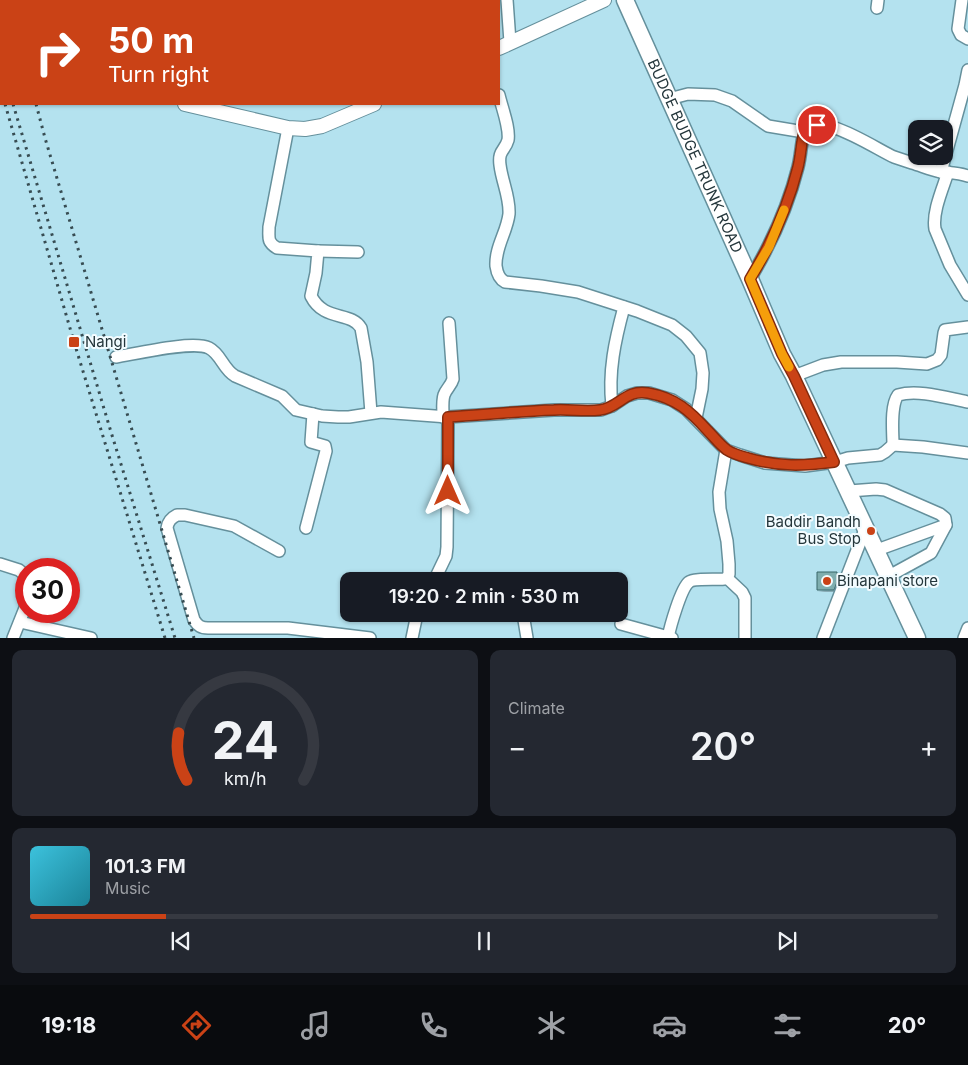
<!DOCTYPE html>
<html lang="en">
<head>
<meta charset="utf-8">
<style>
  body { margin:0; font-family:Inter,sans-serif; background:#242831; color:#f1f3f6; height:100vh; display:flex; flex-direction:column; font-size:19px; white-space:nowrap }
  * { box-sizing:border-box; margin:0 }
  p { font-size:16px; color:#9ea1a6 }
  .icon { flex:none; width:28px; height:28px; fill:none; stroke:currentColor; stroke-width:2; stroke-linecap:round; stroke-linejoin:round }
  .map { position:relative; height:638px; overflow:hidden }
  .panel { display:flex; flex-direction:column; gap:12px; padding:12px; background:#0d0f14; flex:1 }
  .panel>* { flex:none }
  .banner { position:absolute; left:0px; top:0px; width:500px; height:105px; box-shadow:0 1px 4px #0004; background:#ca4216; color:#fff; overflow:hidden }
  .tools { position:absolute; left:908px; top:120px; display:grid; gap:10px }
  .tools a { display:grid; place-items:center; width:45px; height:45px; border-radius:10px; background:#171b24; box-shadow:0 1px 4px #0004; font-size:25px }
  .speed { position:absolute; left:15px; top:558px; display:flex; gap:10px; font-size:25px; font-weight:700; text-align:center }
  .speed>* { display:grid; place-content:center; width:65px; height:65px; border-radius:50%; background:#171b24; box-shadow:0 1px 4px #0004; line-height:1 }
  .speed .limit { border:8px solid #d22; background:#fff; color:#111 }
  .pin { position:absolute; display:grid; place-items:center; width:42px; height:42px; color:#fff; margin:-21px; border:2px solid #fff; border-radius:50%; box-shadow:0 1px 5px #0007 }
  .me { position:absolute; width:55px; margin:-28px; rotate:0deg; stroke-linejoin:round; filter:drop-shadow(0 0 4px #0008) }
  .turn { display:flex; align-items:center; gap:18px; height:105px; padding:0 25px; font-size:22px }
  .turn .icon { width:65px; height:65px; stroke-width:2.5 }
  .turn b { display:block; font-size:35px; line-height:42px }
  .big { font-size:38px; font-weight:600; line-height:1.1 }
  .panel .tile { flex:1; display:flex; flex-direction:column; justify-content:center; gap:8px; min-width:0; padding:0 18px; border-radius:10px; background:#242831 }
  .panel .dial { align-items:center; gap:0 }
  .dial svg { height:130px; overflow:visible; fill:none; stroke:#363941; stroke-width:7; stroke-linecap:round; text-anchor:middle }
  .dial text { fill:#f1f3f6; stroke:none }
  .song { display:flex; align-items:center; gap:15px }
  .cover { width:60px; height:60px; border-radius:8px; background:linear-gradient(135deg,hsl(190 70% 55%),hsl(190 70% 35%)) }
  .played { height:5px; border-radius:2px; background:linear-gradient(90deg,#ca4216 15%,#363941 15%) }
  .keys { display:flex; justify-content:space-around; direction:ltr }
  .heat { display:flex; justify-content:space-between; align-items:center; font-size:28px; direction:ltr }
  .panel .tiles { flex:1; display:grid; gap:12px; grid-template-columns:1fr 1fr }
  .tile:last-child { grid-column:span 2 }
  .trip { position:absolute; left:340px; top:572px; width:288px; height:50px; border-radius:10px; background:#171b24; box-shadow:0 1px 4px #0004; font-weight:600; line-height:50px; text-align:center }
  .menu { display:flex; height:80px; justify-content:space-around; align-items:center; background:#090b0e; color:#9ea1a6 }
  .menu .icon { width:35px; height:35px }
  .menu .active { color:#ca4216 }
  .menu b { font-size:22px; color:#f1f3f6 }
  .map>svg:first-child { display:block }
  .building { fill:#7faeaf; stroke:#396768; filter:url(#shadow) }
  .lines { fill:none; stroke-linecap:round; stroke-linejoin:round }
  .minor-casing { stroke:#65909c; stroke-width:14 }
  .tertiary-casing { stroke:#65909c; stroke-width:16 }
  .secondary-casing { stroke:#65909c; stroke-width:19 }
  .minor { stroke:#fff; stroke-width:11 }
  .tertiary { stroke:#fff; stroke-width:14 }
  .secondary { stroke:#fff; stroke-width:16 }
  .rail { stroke:#374c52; stroke-width:3; stroke-dasharray:2.5 5; stroke-linecap:butt }
  .route-casing { stroke:#832b0e; stroke-width:12 }
  .route { stroke:#ca4216; stroke-width:9 }
  .slow { stroke:#f59e0b; stroke-width:9 }
  .poi-dot { fill:#ca4216; stroke:#f3fcff; stroke-width:2 }
  .labels { text-anchor:middle; stroke-width:4; stroke-linejoin:round; paint-order:stroke }
  .street-label { font-size:15px; fill:#24363b; stroke:#f3fcff }
  .poi-label { font-size:15px; fill:#24363b; stroke:#f3fcff; text-anchor:start }
</style>
</head>
<body>
<div class="map">
<svg width="968" height="638" viewBox="0 0 968 638">
  <defs>
    <filter id="shadow"><feDropShadow dx="4.5" dy="4.5" stdDeviation="2.5" flood-color="#0004"/></filter>
  </defs>
  <rect width="100%" height="100%" fill="#b4e2ef"/>
  <path class="building" d="M817,572h20v10l-3,8h-17z"/>
  <g class="lines">
    <g class="minor-casing">
      <g id="minor">
        <path d="M132,0l4,1"/>
        <path d="M507,0l3,42"/>
        <path d="M962,0l-4,29 3,6 7,4"/>
        <path d="M84,1v-1"/>
        <path d="M415,1l1,-1"/>
        <path d="M877,8l1,-8"/>
        <path d="M0,12l1,4"/>
        <path d="M499,95c3,13 11,33 9,45 -3,11 -10,10 -8,25 2,17 10,32 9,49 -2,18 -14,33 -13,52 1,7 3,13 9,16l36,4 37,6 59,19 35,14 14,11 14,17 3,20 -1,16 -6,29"/>
        <path d="M669,99l19,-5 27,1 17,6 36,25 36,6"/>
        <path d="M288,128l-19,99c0,11 -2,15 8,21l41,3 -2,22 -5,23c13,26 40,15 50,32l6,34 4,51"/>
        <path d="M941,172l24,-87 3,-15"/>
        <path d="M948,172c-5,16 -16,40 -13,57l15,36 18,30"/>
        <path d="M318,251l40,1"/>
        <path d="M750,279c21,-35 38,-72 48,-112 3,-12 3,-23 6,-35 13,-24 73,18 90,25 6,2 12,4 18,6 10,3 19,7 29,9 10,1 18,1 27,4"/>
        <path d="M116,357c19,-3 77,-17 93,-9 12,6 14,21 26,28l47,20 14,14 26,6 16,1h11l32,-5 67,5 106,-7h47l11,-4 15,-10 10,-3h12l23,7 14,9 40,41 14,5 25,8 40,3 30,-4 13,-4 32,-3 5,-3 8,-7 30,2 45,6"/>
        <path d="M794,376l29,-11 18,-3h56l30,2 10,-4 4,-5 3,-22 1,-3 23,-3"/>
        <path d="M612,406c-4,-34 3,-66 12,-99"/>
        <path d="M443,417c0,-7 -1,-16 1,-22 2,-6 7,-9 9,-16l-4,-56"/>
        <path d="M893,445c0,-13 -3,-39 5,-50 20,-6 49,3 70,7"/>
        <path d="M849,491l27,-2 9,1 55,24 5,4 1,7 -15,28 -42,23"/>
        <path d="M306,528l20,-77 -1,-5 -14,-4 2,-28"/>
        <path d="M877,550l69,-25"/>
        <path d="M279,551l-45,-25 -49,-11h-8c-6,3 -9,6 -10,13l27,92c4,6 7,8 14,8h80l82,10"/>
        <path d="M0,564l19,6 7,6"/>
        <path d="M727,578l15,14 3,6v40"/>
        <path d="M434,581l12,-25 1,-9 1,-130"/>
        <path d="M523,614l4,24"/>
        <path d="M20,622l71,16"/>
        <path d="M621,624l51,14"/>
        <path d="M13,638l12,-30 1,-6"/>
        <path d="M412,638l5,-24"/>
        <path d="M668,638c2,-11 13,-50 21,-56 5,-4 27,-2 35,-3l3,-1 2,-4v-10l-2,-23 -7,-32 -1,-17 7,-42"/>
        <path d="M823,638l43,-111"/>
        <path d="M964,638l4,-10"/>
      </g>
    </g>
    <g class="tertiary-casing">
      <g id="tertiary">
        <path d="M499,48l105,-48"/>
        <path d="M0,61h1"/>
        <path d="M185,104l103,24 17,1 17,-3 52,-22"/>
      </g>
    </g>
    <g class="secondary-casing">
      <g id="secondary">
        <path id="s1" d="M625,0l125,279 32,75 12,22 123,262"/>
      </g>
    </g>
    <use href="#minor" class="minor"/>
    <use href="#tertiary" class="tertiary"/>
    <use href="#secondary" class="secondary"/>
    <g class="rail">
      <path d="M8,0v1"/>
      <path d="M0,62l1,4"/>
      <path d="M0,87l1,4"/>
      <path d="M5,104l69,238 91,296"/>
      <path d="M13,104l98,328 64,206"/>
      <path d="M36,104l9,34 149,500"/>
    </g>
  </g>
  <g class="lines">
    <g class="route-casing">
      <path id="route" d="M448,491v-74c35,-2 71,-6 106,-7 15,-1 31,2 46,0 19,-2 25,-21 48,-17 28,5 42,18 60,38 6,6 12,14 19,19 6,4 14,6 21,8 31,9 55,8 86,4l-40,-86 -12,-22 -32,-75c21,-35 38,-72 48,-112 3,-12 3,-23 6,-35l2,-3 11,-4"/>
    </g>
    <use href="#route" class="route"/>
    <path class="slow" d="M784,210l-15,37 -19,32 32,75 7,13"/>
  </g>
  <g class="poi-dot">
    <rect x="68" y="336" width="12" height="12" rx="2.5"/>
    <circle cx="871" cy="531" r="5"/>
    <circle cx="827" cy="581" r="5"/>
  </g>
  <g class="labels">
    <g class="street-label">
      <text dy="5" stroke="none"><textPath href="#s1" startOffset="171">BUDGE BUDGE TRUNK ROAD</textPath></text>
    </g>
    <g class="poi-label">
      <text x="85" y="347">Nangi</text>
      <text x="861" y="527" text-anchor="end">Baddir Bandh<tspan x="861" dy="17">Bus Stop</tspan></text>
      <text x="837" y="586">Binapani store</text>
    </g>
  </g>
</svg>
<div class="tools">
<a><svg class="icon" aria-label="layers" viewBox="0 0 24 24"><path d="M12 4l9 5-9 5-9-5zM3 14l9 5 9-5"/></svg></a>
</div>
<div class="speed"><div class="limit">30</div></div>
<div class="pin" style="left:817px;top:125px;background:#d93025"><svg class="icon" aria-label="arrive" viewBox="0 0 24 24"><path d="M6 21V4h12l-3 4 3 4H6"/></svg></div>
<svg class="me" style="left:448px;top:491px" viewBox="-20 -20 40 40"><path d="M0-17L14 15 0 8-14 15z" fill="#ca4216" stroke="#fff" stroke-width="4"/></svg>
<div class="trip">19:20 · 2 min · 530 m</div>
<div class="banner">
<div class="turn"><svg class="icon" aria-label="right" viewBox="0 0 24 24"><path d="M7 20v-9h11M14 6l5 5-5 5"/></svg><div><b>50 m</b>Turn right</div></div>
</div>
</div>
<section class="panel">
<div class="tiles">
<div class="tile dial"><svg viewBox="0 0 100 80">
<path d="M14 69A42 42 0 1 1 86 69"/>
<path d="M14 69A42 42 0 0 1 9 40" stroke="#ca4216"/>
<text x="50" y="56" font-size="32" font-weight="700">24</text>
<text x="50" y="72" font-size="11">km/h</text>
</svg></div>
<div class="tile"><p>Climate</p>
<div class="heat"><a>−</a><b class="big">20°</b><a>+</a></div>
</div>
<div class="tile">
<div class="song"><i class="cover"></i><div><b>101.3 FM</b><p>Music</p></div></div>
<div class="played"></div>
<div class="keys"><svg class="icon" aria-label="previous" viewBox="0 0 24 24"><path d="M18 5L8 12l10 7zM5 5v14"/></svg><svg class="icon" aria-label="pause" viewBox="0 0 24 24"><path d="M8 5v14M16 5v14"/></svg><svg class="icon" aria-label="next" viewBox="0 0 24 24"><path d="M6 5l10 7-10 7zM19 5v14"/></svg></div>
</div>
</div>
</section>
<nav class="menu">
<b>19:18</b>
<svg class="icon active" aria-label="directions" viewBox="0 0 24 24"><path d="M12 3l9 9-9 9-9-9zM9 14v-3h6M13 9l2 2-2 2"/></svg>
<svg class="icon" aria-label="music" viewBox="0 0 24 24"><path d="M9 18V5l10-2v13"/><circle cx="6" cy="18" r="3"/><circle cx="16" cy="16" r="3"/></svg>
<svg class="icon" aria-label="phone" viewBox="0 0 24 24"><path d="M5 4h4l2 5-3 2q2 4 5 5l2-3 5 2v4C11 20 4 13 5 4z"/></svg>
<svg class="icon" aria-label="climate" viewBox="0 0 24 24"><path d="M12 3v18M4 7l16 10M4 17L20 7"/></svg>
<svg class="icon" aria-label="car" viewBox="0 0 24 24"><path d="M5 17H2v-5l4-1 3-4h7l3 4 3 1v5h-3M9 17h6M6 11h13"/><circle cx="7" cy="17" r="2"/><circle cx="17" cy="17" r="2"/></svg>
<svg class="icon" aria-label="filters" viewBox="0 0 24 24"><path d="M4 7h16M4 17h16"/><circle cx="9" cy="7" r="2"/><circle cx="15" cy="17" r="2"/></svg>
<b>20°</b>
</nav>
</body>
</html>
